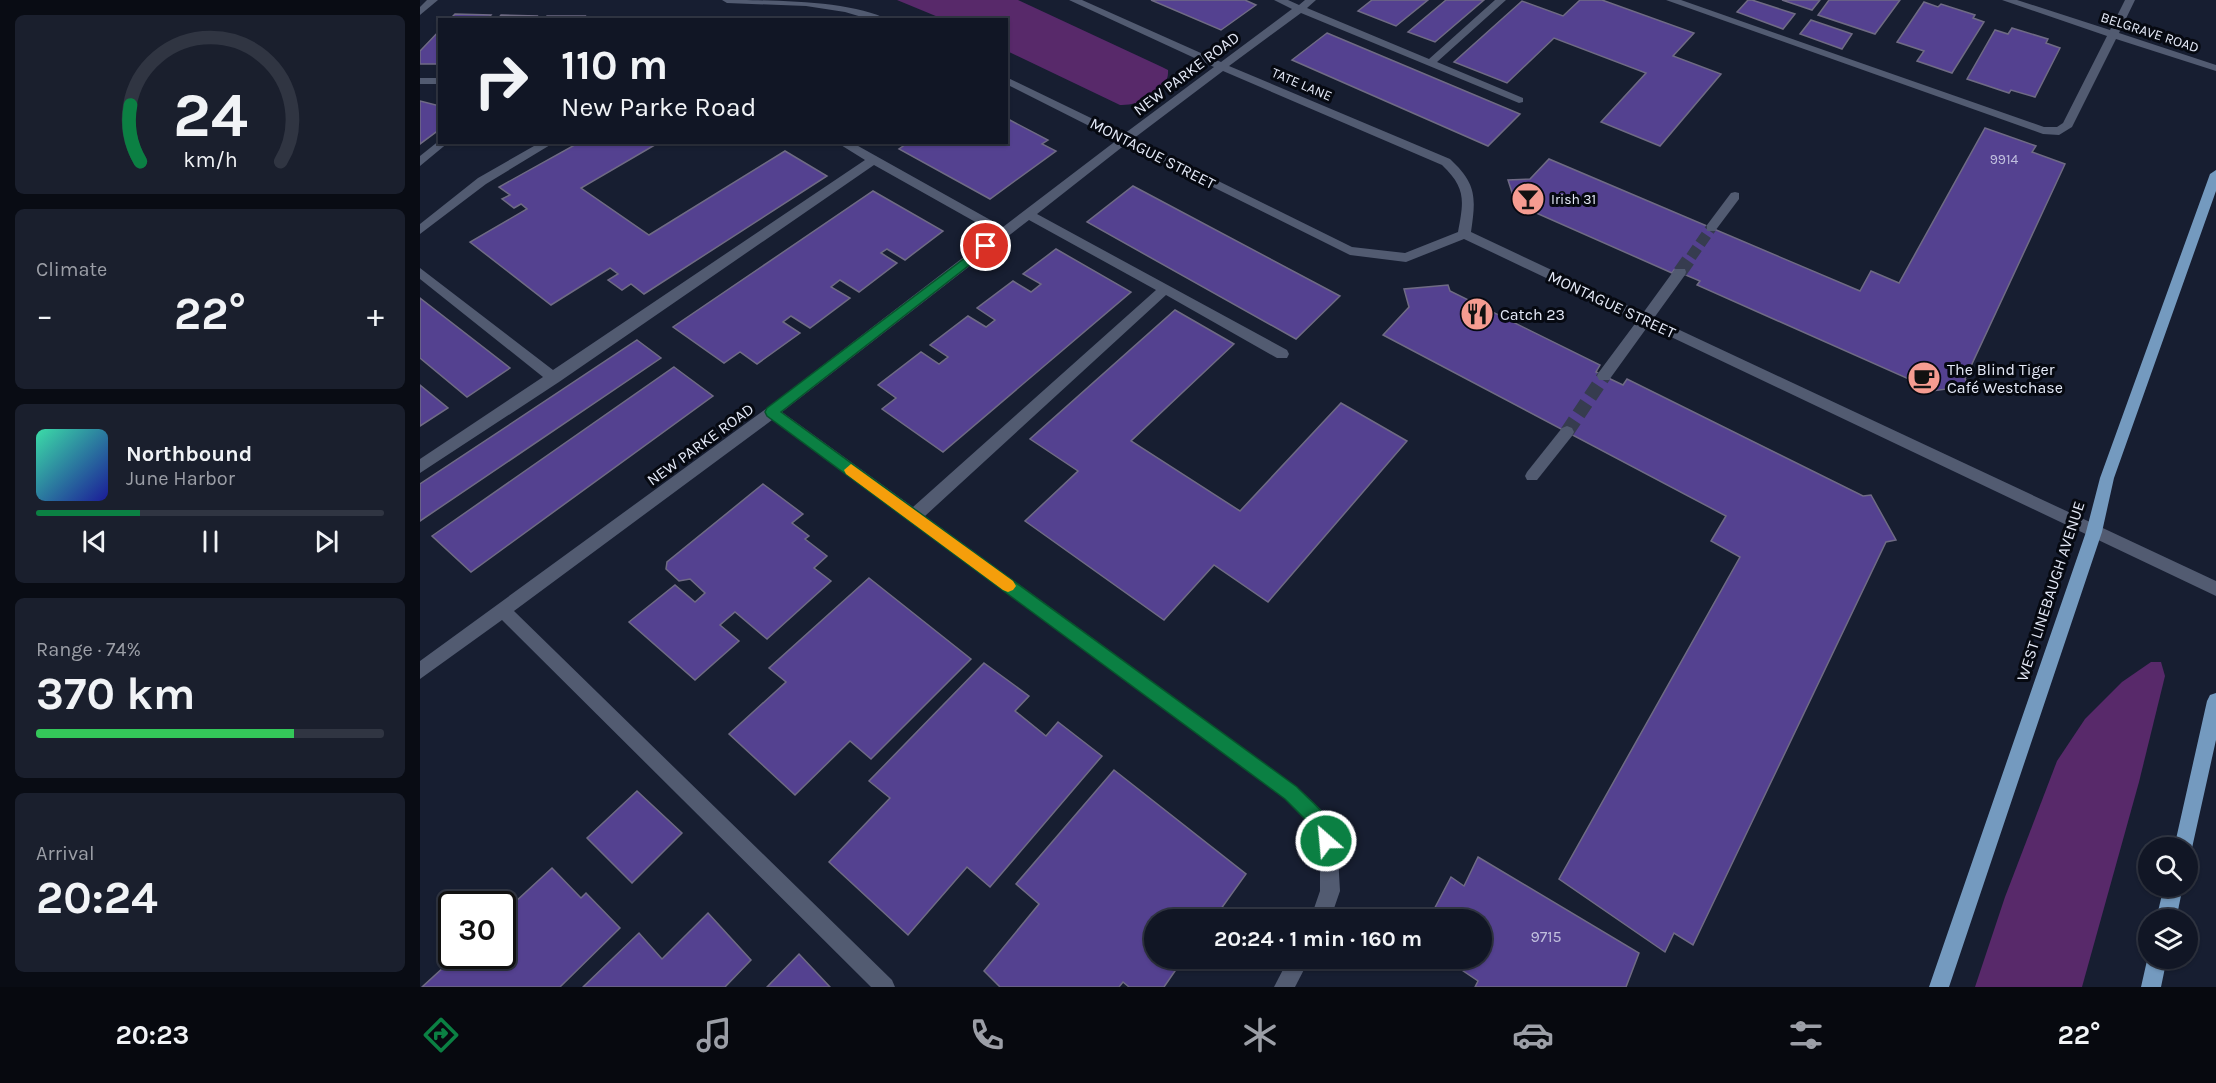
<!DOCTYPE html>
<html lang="en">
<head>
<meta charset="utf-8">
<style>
  body { margin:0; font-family:Karla,sans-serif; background:#1a1f2d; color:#f1f3f6; height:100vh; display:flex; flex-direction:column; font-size:22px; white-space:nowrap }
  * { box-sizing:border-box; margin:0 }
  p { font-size:20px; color:#9c9fa7 }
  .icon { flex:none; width:33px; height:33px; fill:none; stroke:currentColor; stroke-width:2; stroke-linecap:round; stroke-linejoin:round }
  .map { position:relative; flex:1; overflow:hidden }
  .side { display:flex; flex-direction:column; gap:15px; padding:15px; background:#090c14; width:420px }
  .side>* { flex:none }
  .top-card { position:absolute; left:18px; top:18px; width:570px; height:126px; border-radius:0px; box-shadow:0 2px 4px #0004,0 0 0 2px #303542; background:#111625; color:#f1f3f6; overflow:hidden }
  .controls { position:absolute; left:1718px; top:837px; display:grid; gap:12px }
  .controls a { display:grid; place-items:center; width:60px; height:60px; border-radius:50%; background:#111625; box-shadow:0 2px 4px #0004,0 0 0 2px #303542; font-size:30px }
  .speed { position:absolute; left:18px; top:891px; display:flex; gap:12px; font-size:30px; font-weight:700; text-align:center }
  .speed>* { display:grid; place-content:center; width:78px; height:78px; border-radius:50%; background:#111625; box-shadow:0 2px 4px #0004,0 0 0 2px #303542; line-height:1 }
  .speed .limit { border:3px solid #111; border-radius:9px; background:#fff; color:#111 }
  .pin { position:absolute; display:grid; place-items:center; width:51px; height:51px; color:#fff; margin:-26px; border:3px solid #fff; border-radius:50%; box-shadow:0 2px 6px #0007 }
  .me { position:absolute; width:66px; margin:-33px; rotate:333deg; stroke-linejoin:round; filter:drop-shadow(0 0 4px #0008) }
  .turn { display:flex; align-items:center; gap:21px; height:126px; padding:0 24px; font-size:27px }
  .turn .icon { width:78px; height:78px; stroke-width:2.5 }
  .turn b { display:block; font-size:42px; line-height:51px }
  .big { font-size:45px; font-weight:700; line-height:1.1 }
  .side .tile { flex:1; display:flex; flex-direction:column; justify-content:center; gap:9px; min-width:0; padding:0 21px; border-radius:9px; background:#1a1f2d }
  .side .dial { align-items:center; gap:0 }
  .dial svg { height:156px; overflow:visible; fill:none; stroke:#303542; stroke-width:7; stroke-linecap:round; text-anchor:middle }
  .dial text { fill:#f1f3f6; stroke:none }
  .song { display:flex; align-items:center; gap:18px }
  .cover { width:72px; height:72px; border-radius:9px; background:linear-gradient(135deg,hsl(160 70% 55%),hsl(240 70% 35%)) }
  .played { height:6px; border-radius:3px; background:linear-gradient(90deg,#0b8043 30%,#303542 30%) }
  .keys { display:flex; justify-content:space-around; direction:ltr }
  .heat { display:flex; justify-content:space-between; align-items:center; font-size:33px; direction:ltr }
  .charge { height:9px; border-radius:4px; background:linear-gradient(90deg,#34c759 74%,#303542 0) }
  .trip { position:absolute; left:724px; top:909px; width:348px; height:60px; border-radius:30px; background:#111625; box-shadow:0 2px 4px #0004,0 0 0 2px #303542; font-weight:700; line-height:60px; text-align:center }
  .tab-bar { display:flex; height:96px; justify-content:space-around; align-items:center; background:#07090f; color:#9c9fa7 }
  .tab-bar .icon { width:42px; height:42px }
  .tab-bar .active { color:#0b8043 }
  .tab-bar b { font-size:27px; color:#f1f3f6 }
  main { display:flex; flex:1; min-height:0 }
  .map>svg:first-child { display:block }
  .green { fill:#58296a }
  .building { fill:#544190; stroke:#6f6b84; stroke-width:1.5 }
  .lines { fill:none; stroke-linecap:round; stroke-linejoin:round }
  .minor-tunnel-far1 { stroke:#363c4f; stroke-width:11; stroke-dasharray:11 5; stroke-linecap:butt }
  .minor-tunnel { stroke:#363c4f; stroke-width:14; stroke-dasharray:14 7; stroke-linecap:butt }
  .minor { fill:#525b71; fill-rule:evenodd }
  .major { fill:#749abf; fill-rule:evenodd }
  .route { fill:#0b8043; stroke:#07532c; stroke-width:1.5 }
  .slow { fill:#f59e0b }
  .labels { text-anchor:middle; stroke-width:6; stroke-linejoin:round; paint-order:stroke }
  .far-street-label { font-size:14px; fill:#e4e9f7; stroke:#060911 }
  .number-label { font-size:14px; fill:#c0bfdd }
  .far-poi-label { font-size:14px; fill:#e4e9f7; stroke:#060911; text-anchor:start }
  .street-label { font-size:16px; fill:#e4e9f7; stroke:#060911 }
  .poi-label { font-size:16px; fill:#e4e9f7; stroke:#060911; text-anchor:start }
  .near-number-label { font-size:16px; fill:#c0bfdd }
</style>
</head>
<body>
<main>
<section class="side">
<div class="tile dial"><svg viewBox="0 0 100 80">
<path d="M14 69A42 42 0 1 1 86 69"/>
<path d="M14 69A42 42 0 0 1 9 40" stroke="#0b8043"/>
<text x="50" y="56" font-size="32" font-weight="700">24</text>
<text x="50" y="72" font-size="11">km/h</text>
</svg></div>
<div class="tile"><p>Climate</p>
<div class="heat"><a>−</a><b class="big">22°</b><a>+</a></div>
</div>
<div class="tile">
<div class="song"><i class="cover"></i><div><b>Northbound</b><p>June Harbor</p></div></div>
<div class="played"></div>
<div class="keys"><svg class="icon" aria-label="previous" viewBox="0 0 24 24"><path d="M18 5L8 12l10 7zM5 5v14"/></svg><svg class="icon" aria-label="pause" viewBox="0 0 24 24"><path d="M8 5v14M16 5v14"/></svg><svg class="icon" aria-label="next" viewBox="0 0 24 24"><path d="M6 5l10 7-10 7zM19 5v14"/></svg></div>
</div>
<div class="tile"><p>Range · 74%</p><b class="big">370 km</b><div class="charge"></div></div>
<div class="tile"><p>Arrival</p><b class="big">20:24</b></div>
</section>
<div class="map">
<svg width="1796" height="987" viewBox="0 0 1796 987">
  <rect width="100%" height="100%" fill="#171e31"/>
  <g class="green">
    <path d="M477,0h121l144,67 6,3c2,23 -30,36 -48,35l-113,-54 -1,-31 -63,-1z"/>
    <path d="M1731,662h10l4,14 -26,106 -57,205h-107l30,-90 52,-136 28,-42 37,-37z"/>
  </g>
  <g class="building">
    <path d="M731,0h94l11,5 -35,25z"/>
    <path d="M952,0h56l-32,26 -38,-15z"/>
    <path d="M1026,0h38l-49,42 -27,-10z"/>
    <path d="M1160,0h22l92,33 -21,23 48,18 -61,72 -59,-24 45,-49 -92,-35 -47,45 -53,-21 68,-61 41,15z"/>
    <path d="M1328,0h4l43,14 -12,15 -46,-17z"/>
    <path d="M1362,0h38l-8,10z"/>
    <path d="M1409,0h71l-25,34 -57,-19z"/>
    <path d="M1504,2l14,5 3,-3 34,11 -2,3 11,4 -32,51 -35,-12 7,-10 -27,-9z"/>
    <path d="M35,14l36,1 -4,5h-38z"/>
    <path d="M81,15l36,1 -3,4h-37z"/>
    <path d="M127,16h38l-3,4h-38z"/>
    <path d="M172,17h38l-2,3h-38z"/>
    <path d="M1391,20l41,14 -10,15 -42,-15z"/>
    <path d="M1592,28l36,11 -2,4 14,5 -25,49 -24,-7 -2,3 -42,-14 28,-49 13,4z"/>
    <path d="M20,30v34h-20v-13z"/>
    <path d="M907,33l193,81 -32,32 -196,-86z"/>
    <path d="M0,101l20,5v23l-20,15z"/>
    <path d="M586,118l42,22 -6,4 14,7 -66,48 -91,-50 10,-7h97z"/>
    <path d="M1565,128l51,18 -4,6 33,12 -100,215 5,7 -46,6 -6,-9 -221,-98 3,-4 -26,-11 -2,3 -147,-65h-8l-9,-28 22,-1 19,-20 311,132 11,-20 28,12z"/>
    <path d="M160,142h80l-79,46 68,47 136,-84 42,25 -183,118 -13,-10 -9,6 -14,-10 10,-6 -8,-6 -59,37 -81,-63 57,-33 -6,-5 -7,4 -12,-9 8,-4 -11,-8z"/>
    <path d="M713,186l207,110 -44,43 -209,-117z"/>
    <path d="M453,191l70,40 -38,29 -18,-11 -6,4 16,10 -38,29 -19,-12 -9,7 19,11 -40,30 -19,-12 -8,6 17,11 -43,31 -17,-12 -16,11 -51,-36z"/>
    <path d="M636,249l75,43 -188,160 -61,-43 14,-11 -18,-13 43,-33 18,12 9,-7 -18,-12 38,-29 18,11 9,-7 -18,-12 36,-27 18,11 10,-8 -18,-10z"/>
    <path d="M1028,285l2,6 150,74 -4,7 8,4 19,9 4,-6 236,117 8,-1 25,45 -10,2 -193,403 -19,-12 -9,19 -106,-73 181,-322 -29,-16 15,-25 -343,-181 26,-28 -5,-18z"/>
    <path d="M0,298l90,70 -43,29 -47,-39z"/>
    <path d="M755,310l59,34 -103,97 109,70 101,-108 66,38 -139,161 -54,-37 -50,55 -139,-99 53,-50 -48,-32z"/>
    <path d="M217,340l24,18 -241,163v-37z"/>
    <path d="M254,367l39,29 -242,176 -39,-36z"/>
    <path d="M0,385l28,23 -28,18z"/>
    <path d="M343,484l40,30 -11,9 17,13 -4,3 22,17 -13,12 17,13 -64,58 -32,-27 -15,13 19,16 -44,39 -66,-58 46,-37 20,17 10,-9 -15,-14 -11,2 -13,-12 1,-7z"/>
    <path d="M449,578l102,81 -100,100 -21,-18 -55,54 -66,-61 57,-52 -17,-14z"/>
    <path d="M564,663l45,33 -14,15 31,25 12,-14 44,34 -112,131 -23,-20 -59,68 -79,-73 61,-64 -21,-17z"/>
    <path d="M694,770l132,104 -33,46h-58v38h29l-20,29h-35l-6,-5 -4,5h-119l-16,-16 55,-67 -23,-20z"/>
    <path d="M217,791l45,42 -50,50 -45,-45z"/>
    <path d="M1058,857l161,96 -13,34h-151l3,-6 -34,-23h38v-38l-53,-1 22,-42 13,9z"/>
    <path d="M132,868l29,30 5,-5 34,35 -60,59h-138l34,-31h46v-42z"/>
    <path d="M288,913l43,47 -26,27h-142l56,-54 23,26z"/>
    <path d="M379,954l31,33h-63z"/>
  </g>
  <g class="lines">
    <path class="minor-tunnel-far1" d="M1271,257l20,-29"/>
    <g class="minor-tunnel">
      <path d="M1260,272l12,-17"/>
      <path d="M1147,432l37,-56"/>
    </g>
    <g class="minor">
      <path d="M7,0h11l-18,15v-8z"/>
      <path d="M302,0c43,0 131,0 166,20h-16l-27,-8 -39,-6 -79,-3z"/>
      <path d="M649,0h13l139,62 71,-53 -18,-9h14l11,5 6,-5h11l-9,8 122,51 66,-59h11l-69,62 86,36v4l-4,1 -218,-90 -72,53 221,93c27,25 26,39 21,73l172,81 32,-44h10l1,3 -1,3 -31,43 562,263v15l-568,-270 -39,54h-10l-2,-4 2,-4 38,-51 -173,-82 -58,23 -56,-7 -224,-111 -89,70 250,136 2,4 -2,4h-10l-111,-63 -241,221 372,271 33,31 2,7 6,31 2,35 -10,29h-20l10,-29v-35l-5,-26 -30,-31 -513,-379 -258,191 378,369 3,7h-24l-369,-367 -82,59v-18l347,-253 228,-175 -121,-68 -315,217 -139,91v-14l123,-82 -123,-98v-11l133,102 312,-210 -29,-18h15l152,85 114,-87 -111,-56v-7l118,57 90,-67zM803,71l219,94c24,23 22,35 16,67l-53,21 -53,-6 -219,-108zM609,220l127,70 -243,217 -131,-95z"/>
      <path d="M1246,0h15l363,127h13l6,-4 44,-87 -105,-36h15l93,30 15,-30h10l-16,33 97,32v6l-100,-32 -44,88 -13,8 -16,-1z"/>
      <rect x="0" y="78" width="20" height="6"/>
      <path d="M20,140v2h9l-29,24v-10z"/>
      <path d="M121,142h14l-69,42 -66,50v-10l58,-46z"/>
      <path d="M1315,192l4,1v6l-24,32h-8v-6l24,-32z"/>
      <path d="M1147,426l5,2 2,4 -2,4 -35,44h-10l-2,-4 2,-4 35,-44z"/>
      <path d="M869,958h21l-15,29h-21z"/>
    </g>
    <g class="major">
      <path d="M1796,170v21l-102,287 -12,54 -153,455h-20l157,-455 14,-54 110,-304z"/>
      <path d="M1796,693v47l-24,108 -5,8v-8h-13l33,-147 3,-6z"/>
      <path d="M1744,886h19l-7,34h-20z"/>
      <path d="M1728,956v2h19l-6,29h-20z"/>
    </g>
  </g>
  <path class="route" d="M566,242l6,4 -2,3 -209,163 516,375c14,15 45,36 35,60l-6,2 -6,-2 -5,-18 -30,-30 -518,-383 -2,-4 2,-4z"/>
  <path class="slow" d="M431,464l162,117 3,5 -3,4 -5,2 -5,-2 -157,-116 -2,-4z"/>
  <defs>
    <g id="bar-disc" transform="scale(1.725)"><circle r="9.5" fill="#f59c91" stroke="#060911"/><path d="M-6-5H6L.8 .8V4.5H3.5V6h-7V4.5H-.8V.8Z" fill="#111"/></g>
    <g id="restaurant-disc" transform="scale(1.725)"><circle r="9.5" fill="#f59c91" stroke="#060911"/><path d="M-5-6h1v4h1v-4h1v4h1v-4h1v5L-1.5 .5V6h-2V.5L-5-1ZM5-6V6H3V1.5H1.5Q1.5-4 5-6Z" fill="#111"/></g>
    <g id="cafe-disc" transform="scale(1.725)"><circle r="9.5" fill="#f59c91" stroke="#060911"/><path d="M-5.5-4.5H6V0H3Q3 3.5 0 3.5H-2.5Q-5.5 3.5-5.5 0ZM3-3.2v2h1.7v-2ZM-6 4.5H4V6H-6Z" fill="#111"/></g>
  </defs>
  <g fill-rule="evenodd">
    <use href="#bar-disc" x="1108" y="199"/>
    <use href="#restaurant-disc" x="1057" y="314"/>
    <use href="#cafe-disc" x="1504" y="378"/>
  </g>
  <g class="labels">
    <g class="far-street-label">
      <text transform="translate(1730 32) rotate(18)" y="5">BELGRAVE ROAD</text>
      <text transform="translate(882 84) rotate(23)" y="5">TATE LANE</text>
    </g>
    <g class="number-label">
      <text x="1584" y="164">9914</text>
    </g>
    <g class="far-poi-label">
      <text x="1131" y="204">Irish 31</text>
    </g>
    <g class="street-label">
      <text transform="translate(766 73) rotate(-37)" y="6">NEW PARKE ROAD</text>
      <text transform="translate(733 153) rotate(27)" y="6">MONTAGUE STREET</text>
      <text transform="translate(1192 304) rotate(25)" y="6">MONTAGUE STREET</text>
      <text transform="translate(280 444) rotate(-36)" y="6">NEW PARKE ROAD</text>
      <text transform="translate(1630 591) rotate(-72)" y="6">WEST LINEBAUGH AVENUE</text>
    </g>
    <g class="poi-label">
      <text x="1080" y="320">Catch 23</text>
      <text x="1527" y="375">The Blind Tiger<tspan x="1527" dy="18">Café Westchase</tspan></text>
    </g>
    <g class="near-number-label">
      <text x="1126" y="942">9715</text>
    </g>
  </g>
</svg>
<div class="controls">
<a><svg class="icon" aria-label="search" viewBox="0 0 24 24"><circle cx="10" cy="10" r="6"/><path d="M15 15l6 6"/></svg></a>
<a><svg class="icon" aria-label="layers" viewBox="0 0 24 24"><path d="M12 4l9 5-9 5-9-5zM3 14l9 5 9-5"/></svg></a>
</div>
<div class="speed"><div class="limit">30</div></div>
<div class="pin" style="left:566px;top:246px;background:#d93025"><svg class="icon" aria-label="arrive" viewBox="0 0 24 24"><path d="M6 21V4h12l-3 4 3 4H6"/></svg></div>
<svg class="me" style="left:906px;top:841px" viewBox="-20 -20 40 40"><circle r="17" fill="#0b8043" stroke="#fff" stroke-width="3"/><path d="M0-11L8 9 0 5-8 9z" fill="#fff"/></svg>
<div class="trip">20:24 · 1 min · 160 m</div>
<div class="top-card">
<div class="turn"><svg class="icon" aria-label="right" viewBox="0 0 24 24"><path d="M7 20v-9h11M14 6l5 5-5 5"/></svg><div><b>110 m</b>New Parke Road</div></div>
</div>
</div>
</main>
<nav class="tab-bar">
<b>20:23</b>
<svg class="icon active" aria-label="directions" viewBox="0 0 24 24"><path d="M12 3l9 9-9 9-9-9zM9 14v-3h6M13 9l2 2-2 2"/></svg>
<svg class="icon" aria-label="music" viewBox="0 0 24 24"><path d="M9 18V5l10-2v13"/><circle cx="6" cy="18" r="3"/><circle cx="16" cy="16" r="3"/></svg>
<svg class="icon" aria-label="phone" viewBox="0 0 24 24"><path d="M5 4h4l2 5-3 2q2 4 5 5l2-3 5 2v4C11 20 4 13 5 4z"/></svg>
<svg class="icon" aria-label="climate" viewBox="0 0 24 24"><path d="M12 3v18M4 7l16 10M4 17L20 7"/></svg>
<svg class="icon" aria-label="car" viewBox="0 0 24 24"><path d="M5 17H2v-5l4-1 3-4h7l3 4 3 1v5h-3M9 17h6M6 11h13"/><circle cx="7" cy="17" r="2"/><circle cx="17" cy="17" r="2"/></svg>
<svg class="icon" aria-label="filters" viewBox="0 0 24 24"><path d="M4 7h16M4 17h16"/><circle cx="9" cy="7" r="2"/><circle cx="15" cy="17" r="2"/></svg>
<b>22°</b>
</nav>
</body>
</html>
